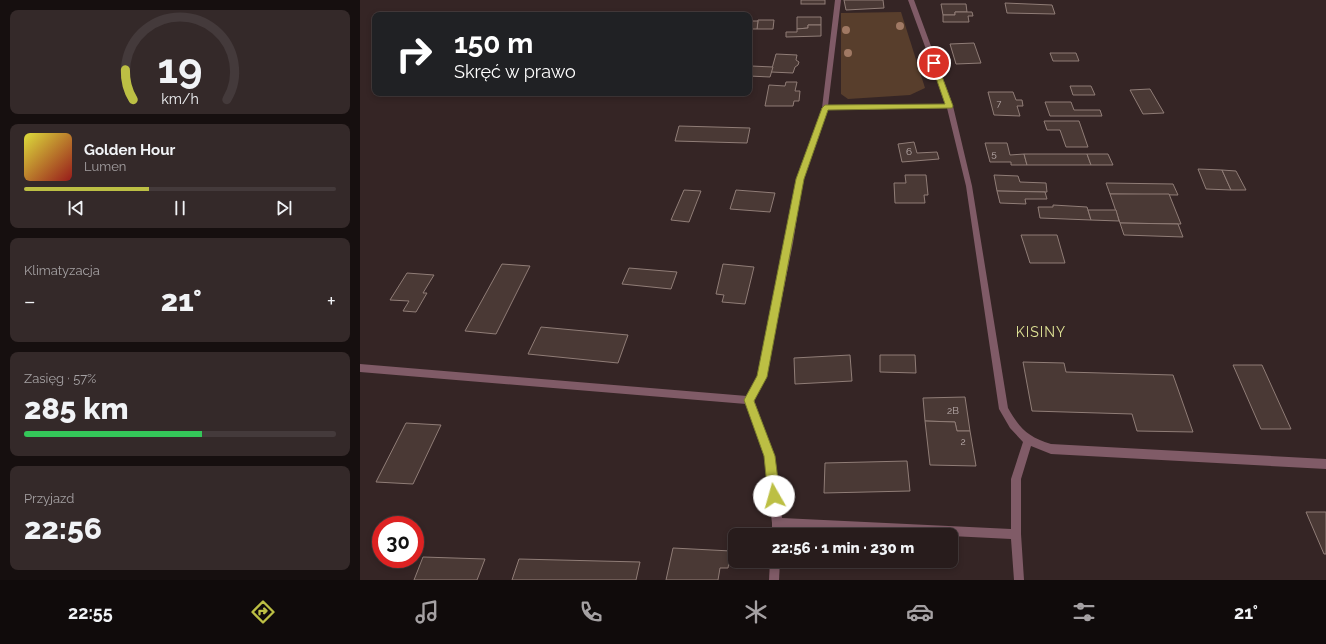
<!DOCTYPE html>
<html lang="pl">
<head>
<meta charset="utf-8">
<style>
  body { margin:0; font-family:Raleway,sans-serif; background:#342929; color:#f1f3f6; height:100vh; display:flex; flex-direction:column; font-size:15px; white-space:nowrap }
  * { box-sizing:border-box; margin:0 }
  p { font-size:13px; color:#a5a1a3 }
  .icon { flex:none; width:22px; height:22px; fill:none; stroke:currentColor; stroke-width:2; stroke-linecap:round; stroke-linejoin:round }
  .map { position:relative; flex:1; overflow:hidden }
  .panel { display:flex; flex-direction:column; gap:10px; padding:10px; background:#160f0f; width:360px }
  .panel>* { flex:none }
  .banner { position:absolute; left:12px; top:12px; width:380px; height:84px; border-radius:8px; box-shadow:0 2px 6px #0003,0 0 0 1px #443a3b; background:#202124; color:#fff; overflow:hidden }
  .speed { position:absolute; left:12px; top:516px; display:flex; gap:8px; font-size:20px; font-weight:700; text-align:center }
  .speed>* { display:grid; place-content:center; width:52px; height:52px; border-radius:50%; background:#281c1c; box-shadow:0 2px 6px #0003,0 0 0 1px #443a3b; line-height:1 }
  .speed .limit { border:6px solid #d22; background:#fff; color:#111 }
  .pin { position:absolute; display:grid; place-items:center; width:34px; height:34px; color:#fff; margin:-17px; border:2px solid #fff; border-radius:50%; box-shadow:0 1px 4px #0007 }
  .me { position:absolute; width:44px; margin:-22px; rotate:353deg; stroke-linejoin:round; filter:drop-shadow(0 0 3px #0008) }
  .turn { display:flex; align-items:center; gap:14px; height:84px; padding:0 16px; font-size:18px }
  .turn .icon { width:52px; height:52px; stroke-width:2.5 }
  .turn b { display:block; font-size:28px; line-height:34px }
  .big { font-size:30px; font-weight:800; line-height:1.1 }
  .panel .tile { flex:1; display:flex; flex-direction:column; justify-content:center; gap:6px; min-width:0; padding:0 14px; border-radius:8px; background:#342929 }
  .panel .dial { align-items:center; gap:0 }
  .dial svg { height:104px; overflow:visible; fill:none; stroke:#443a3b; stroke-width:7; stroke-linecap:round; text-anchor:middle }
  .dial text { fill:#f1f3f6; stroke:none }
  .song { display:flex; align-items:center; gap:12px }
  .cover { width:48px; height:48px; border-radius:6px; background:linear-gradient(135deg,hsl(60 70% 55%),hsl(0 70% 35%)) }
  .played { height:4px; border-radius:2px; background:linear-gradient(90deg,#bcbf44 40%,#443a3b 40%) }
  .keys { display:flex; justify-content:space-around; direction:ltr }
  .heat { display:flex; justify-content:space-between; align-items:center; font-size:22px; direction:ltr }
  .charge { height:6px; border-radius:3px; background:linear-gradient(90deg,#34c759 57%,#443a3b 0) }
  .trip { position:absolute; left:368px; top:528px; width:230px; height:40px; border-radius:8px; background:#281c1c; box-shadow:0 2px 6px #0003,0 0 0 1px #443a3b; font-weight:800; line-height:40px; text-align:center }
  .tabs { display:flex; height:64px; justify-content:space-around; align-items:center; background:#100b0b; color:#a5a1a3 }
  .tabs .icon { width:28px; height:28px }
  .tabs .current { color:#bcbf44 }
  .tabs b { font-size:18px; color:#f1f3f6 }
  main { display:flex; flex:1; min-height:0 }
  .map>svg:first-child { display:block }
  .green { fill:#583e2c }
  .building { fill:#4a3935; stroke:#907d77 }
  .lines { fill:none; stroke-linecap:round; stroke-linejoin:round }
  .street { fill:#805b67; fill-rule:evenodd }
  .tree { fill:#a07964 }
  .route { fill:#bcbf44; stroke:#7a7c2c }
  .labels { text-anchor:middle; stroke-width:4; stroke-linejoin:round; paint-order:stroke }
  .far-number-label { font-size:9px; fill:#baadac }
  .number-label { font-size:10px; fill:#baadac }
  .quarter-label { font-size:14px; letter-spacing:1px; fill:#e0e496; stroke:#352525 }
</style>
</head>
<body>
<main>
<section class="panel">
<div class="tile dial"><svg viewBox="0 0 100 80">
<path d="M14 69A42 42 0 1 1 86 69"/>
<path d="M14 69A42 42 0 0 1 8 46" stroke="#bcbf44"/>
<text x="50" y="56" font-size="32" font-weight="700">19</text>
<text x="50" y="72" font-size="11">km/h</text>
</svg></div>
<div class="tile">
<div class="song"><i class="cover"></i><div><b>Golden Hour</b><p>Lumen</p></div></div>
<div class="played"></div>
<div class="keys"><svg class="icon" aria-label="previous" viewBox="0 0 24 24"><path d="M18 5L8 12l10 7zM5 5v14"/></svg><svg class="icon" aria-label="pause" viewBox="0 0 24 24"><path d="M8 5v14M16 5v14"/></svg><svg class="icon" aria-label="next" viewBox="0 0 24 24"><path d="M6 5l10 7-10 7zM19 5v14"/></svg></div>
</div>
<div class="tile"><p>Klimatyzacja</p>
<div class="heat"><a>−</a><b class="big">21°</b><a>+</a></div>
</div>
<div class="tile"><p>Zasięg · 57%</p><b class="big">285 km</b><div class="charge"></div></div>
<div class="tile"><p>Przyjazd</p><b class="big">22:56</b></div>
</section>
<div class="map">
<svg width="966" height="580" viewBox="0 0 966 580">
  <rect width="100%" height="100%" fill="#352525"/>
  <path class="green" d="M541,12l24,76 -15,7 -62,4 -7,-5v-81z"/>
  <g class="building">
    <rect x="441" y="0" width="24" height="4"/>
    <path d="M484,0h39l1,8 -38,2z"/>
    <path d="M645,3l47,2 3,9 -48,-1z"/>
    <path d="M581,4h25l1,8h-12v3h-12z"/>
    <path d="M595,12h17l1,4h-5l1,6h-26v-7h12z"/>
    <path d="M437,17h24v8h-13v3l-11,1z"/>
    <path d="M398,20h16l-1,9h-16z"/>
    <path d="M389,21h9l-1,8h-8z"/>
    <path d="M448,25h13v11l-35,1v-5h11v-3l11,-1z"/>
    <path d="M614,43l7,20 -25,1 -6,-20z"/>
    <path d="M690,53h26l3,8h-26z"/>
    <path d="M416,54l21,1 -1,5 3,2 -1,3 -3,2 -2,6 -22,-1z"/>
    <path d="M391,66l22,1 -3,10 -21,-1z"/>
    <path d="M426,82h11l-2,9h5l-1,10h-5l-1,5h-28l4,-21 16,1z"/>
    <path d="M710,86h21l4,9h-22z"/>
    <path d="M790,89l14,24 -21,1 -13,-24z"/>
    <path d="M628,92h25l3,8h6l1,6h-6l3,10 -26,-1z"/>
    <path d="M685,102h26l3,8h26l2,6h-52z"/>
    <path d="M684,121h35l9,26h-22l-6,-17h-13z"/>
    <path d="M319,126l71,2 -3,15 -72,-2z"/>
    <path d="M554,142l3,11 20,-1 2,7 -37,3 -4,-18z"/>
    <path d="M625,143h22l3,12 14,-1 3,11h-16v-3h-21z"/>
    <path d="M664,154h63l4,11h-64z"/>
    <path d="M727,154h21l5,11h-22z"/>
    <path d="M838,169l24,1 9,20 -25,-1z"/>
    <path d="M862,170l14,1 10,19h-15z"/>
    <path d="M545,175h21l2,20h-4l1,8h-30l-1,-20h12z"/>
    <path d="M634,175l24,1 2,6 26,1 1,9 -50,-1z"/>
    <path d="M746,183l67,1 5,11 -68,-1z"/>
    <path d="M324,190l17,1 -12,31 -18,-2z"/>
    <path d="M376,190l39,3 -5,19 -40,-3z"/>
    <path d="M637,191l48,1 2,7h-22l1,5 -26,-1z"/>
    <path d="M750,194h59l12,30 -61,-1z"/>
    <path d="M693,205l34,2 4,13 -51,-2 -2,-11h15z"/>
    <path d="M728,210h28l3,11 -28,-1z"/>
    <path d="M760,223l58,1 5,13 -59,-2z"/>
    <path d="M661,235h36l8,28h-35z"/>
    <path d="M142,264l28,2 -34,68 -31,-3z"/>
    <path d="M363,264l31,3 -9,37 -23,-2 2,-7 -8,-1z"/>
    <path d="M269,268l48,4 -6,17 -49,-5z"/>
    <path d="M47,273l27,2 -11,18h4l-11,19 -13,-1 6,-10 -19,-1z"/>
    <path d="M181,327l76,7 11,1 -10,28 -90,-9z"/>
    <path d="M490,355l2,26 -57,3 -1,-26z"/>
    <path d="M520,355h35l1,18 -36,-1z"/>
    <path d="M663,362l41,1 2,9 107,3 20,57 -56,-1 -5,-17 -100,-3z"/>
    <path d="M873,365h29l29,64h-30z"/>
    <path d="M605,397l5,34h-13l-2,-9 -30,-1 -2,-23z"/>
    <path d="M565,421l30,1 2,9h13l6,35 -46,-1z"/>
    <path d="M46,423l35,2 -28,59 -37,-2z"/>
    <path d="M547,461l3,30 -86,2 1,-30z"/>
    <path d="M946,512h20v42h-2z"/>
    <path d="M313,548l58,3 -3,17h-8l-2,12h-52z"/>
    <path d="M63,557l62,2 -8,21h-63z"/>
    <path d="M159,559l121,3 -4,18h-124z"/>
  </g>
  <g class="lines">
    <g class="street">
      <path d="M475,0h6l-13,106 118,-2 -38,-104h6l39,106 19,80 36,222c12,21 20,29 43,36l275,15v10l-275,-15 -20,-8 -10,33v55l3,46h-10l-3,-41 -60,-3v-1h-26l-143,-7v7h-10v-12l-8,-67 -18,-52 -386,-32v-8l387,32 11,-20 27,-133 12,-64 25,-71zM587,108l19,78 33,223 11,19 13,14 -12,37v50l-229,-11 -8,-62 -20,-56 12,-23 27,-134 10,-64 24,-69z"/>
      <path d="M410,561h10l-1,19h-10z"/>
    </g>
  </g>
  <g class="tree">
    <circle cx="540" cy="26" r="4"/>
    <circle cx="486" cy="30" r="4"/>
    <circle cx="488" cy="53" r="4"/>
  </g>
  <path class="route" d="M574,61l3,2 16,43 -1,2 -124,2 -24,69 -37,198 -13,24 21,55 5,40 -2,4 -4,2 -4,-2 -2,-4 -4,-40 -20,-56 13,-24 39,-197 26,-71 3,-3 120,-1 -14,-41z"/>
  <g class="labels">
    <g class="far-number-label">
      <text x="639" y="107">7</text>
    </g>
    <g class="number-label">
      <text x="549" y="155">6</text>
      <text x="634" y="157">5</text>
      <text x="593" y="414">2B</text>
      <text x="603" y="445">2</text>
    </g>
    <g class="quarter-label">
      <text x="681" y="337">KISINY</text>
    </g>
  </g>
</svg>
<div class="speed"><div class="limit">30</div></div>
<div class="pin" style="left:574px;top:63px;background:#d93025"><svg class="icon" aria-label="arrive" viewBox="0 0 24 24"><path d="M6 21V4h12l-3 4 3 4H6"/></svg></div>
<svg class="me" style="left:414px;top:496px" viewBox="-20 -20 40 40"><circle r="19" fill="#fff"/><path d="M0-13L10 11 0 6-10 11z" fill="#bcbf44"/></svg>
<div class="trip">22:56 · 1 min · 230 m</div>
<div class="banner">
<div class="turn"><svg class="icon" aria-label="right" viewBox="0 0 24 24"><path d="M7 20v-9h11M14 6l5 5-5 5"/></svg><div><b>150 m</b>Skręć w prawo</div></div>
</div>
</div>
</main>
<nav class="tabs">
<b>22:55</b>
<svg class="icon current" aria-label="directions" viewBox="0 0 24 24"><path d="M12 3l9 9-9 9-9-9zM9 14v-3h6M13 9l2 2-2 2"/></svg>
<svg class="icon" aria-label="music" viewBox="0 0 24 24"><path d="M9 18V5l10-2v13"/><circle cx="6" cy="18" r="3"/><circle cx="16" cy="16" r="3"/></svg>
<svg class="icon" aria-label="phone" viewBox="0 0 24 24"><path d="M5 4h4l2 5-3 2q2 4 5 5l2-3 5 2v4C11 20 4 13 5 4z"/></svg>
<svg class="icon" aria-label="climate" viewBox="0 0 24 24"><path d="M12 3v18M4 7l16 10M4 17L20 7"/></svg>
<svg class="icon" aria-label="car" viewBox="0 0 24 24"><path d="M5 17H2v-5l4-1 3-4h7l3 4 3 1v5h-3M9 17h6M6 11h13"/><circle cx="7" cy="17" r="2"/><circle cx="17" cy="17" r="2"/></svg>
<svg class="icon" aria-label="filters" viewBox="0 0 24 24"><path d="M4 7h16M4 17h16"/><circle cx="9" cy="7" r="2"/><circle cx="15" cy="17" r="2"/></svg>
<b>21°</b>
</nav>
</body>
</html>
